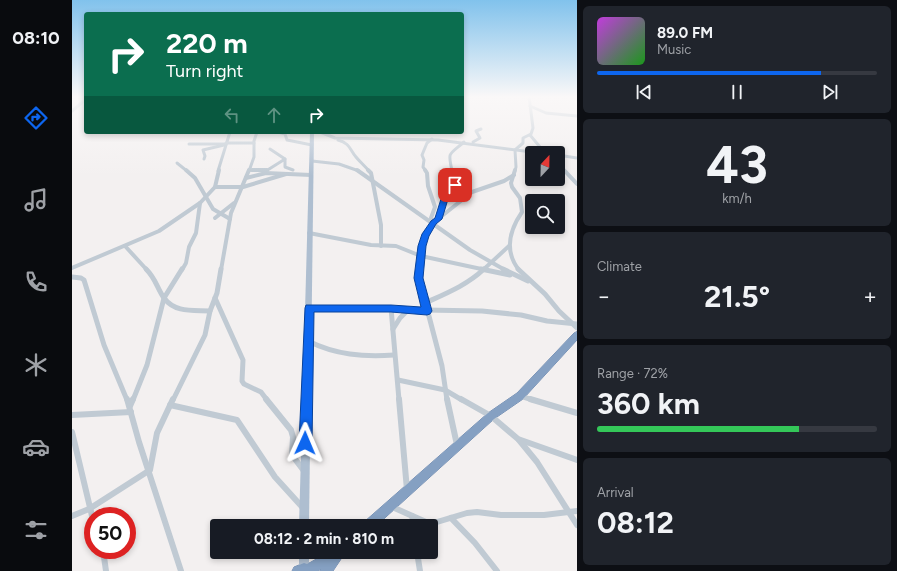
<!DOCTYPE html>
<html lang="en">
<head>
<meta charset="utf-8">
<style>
  body { margin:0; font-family:Figtree,sans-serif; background:#20242c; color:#f1f3f6; height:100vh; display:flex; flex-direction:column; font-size:15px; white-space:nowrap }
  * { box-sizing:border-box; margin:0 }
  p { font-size:13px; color:#9ea1a6 }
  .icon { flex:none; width:22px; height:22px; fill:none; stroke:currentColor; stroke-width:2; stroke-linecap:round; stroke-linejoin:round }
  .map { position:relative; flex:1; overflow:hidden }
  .drawer { display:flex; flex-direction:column; gap:6px; padding:6px; background:#0d0f14; width:320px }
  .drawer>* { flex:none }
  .guide { position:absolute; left:12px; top:12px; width:380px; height:122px; border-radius:4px; box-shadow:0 2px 6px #0003; background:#0b6e4f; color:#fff; overflow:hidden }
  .needle { width:26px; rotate:22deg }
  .fabs { position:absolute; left:453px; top:146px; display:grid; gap:8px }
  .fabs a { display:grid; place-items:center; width:40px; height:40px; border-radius:4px; background:#171b24; box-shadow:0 2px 6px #0003; font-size:20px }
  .speed { position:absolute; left:12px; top:507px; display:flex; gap:8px; font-size:20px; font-weight:700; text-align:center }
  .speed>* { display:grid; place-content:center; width:52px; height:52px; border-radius:50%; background:#171b24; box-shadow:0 2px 6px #0003; line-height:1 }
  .speed .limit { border:6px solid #d22; background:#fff; color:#111 }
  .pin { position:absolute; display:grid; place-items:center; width:34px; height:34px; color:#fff; margin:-17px; border-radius:8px; box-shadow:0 2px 6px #0006 }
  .me { position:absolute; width:44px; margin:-22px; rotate:1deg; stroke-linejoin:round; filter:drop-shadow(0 0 3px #0008) }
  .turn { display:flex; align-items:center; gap:14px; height:84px; padding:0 16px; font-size:18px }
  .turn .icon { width:52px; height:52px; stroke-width:2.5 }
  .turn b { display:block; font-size:28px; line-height:34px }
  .lanes { display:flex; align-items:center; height:38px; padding:0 16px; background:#0003; justify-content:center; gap:20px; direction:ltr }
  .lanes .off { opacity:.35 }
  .big { font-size:30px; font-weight:700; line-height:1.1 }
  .drawer .widget { flex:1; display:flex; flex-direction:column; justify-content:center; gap:6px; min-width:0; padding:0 14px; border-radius:6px; background:#20242c }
  .drawer .dial { align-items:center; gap:0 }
  .dial b { font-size:52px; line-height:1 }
  .song { display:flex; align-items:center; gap:12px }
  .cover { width:48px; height:48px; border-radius:6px; background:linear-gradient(135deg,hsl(290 70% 55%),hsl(120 70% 35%)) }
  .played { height:4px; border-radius:2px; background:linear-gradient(90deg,#0d66ef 80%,#363941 80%) }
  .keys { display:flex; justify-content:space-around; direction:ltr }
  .heat { display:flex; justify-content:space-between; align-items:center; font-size:22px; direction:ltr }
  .charge { height:6px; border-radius:3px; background:linear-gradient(90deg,#34c759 72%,#363941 0) }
  .trip { position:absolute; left:138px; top:519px; width:228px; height:40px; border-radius:4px; background:#171b24; box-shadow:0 2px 6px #0003; font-weight:700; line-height:40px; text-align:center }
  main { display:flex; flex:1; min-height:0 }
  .tab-bar { display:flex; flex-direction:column; width:72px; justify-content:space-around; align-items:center; background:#090b0e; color:#9ea1a6 }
  .tab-bar .icon { width:28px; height:28px }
  .tab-bar .active { color:#0d66ef }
  .tab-bar b { font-size:18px; color:#f1f3f6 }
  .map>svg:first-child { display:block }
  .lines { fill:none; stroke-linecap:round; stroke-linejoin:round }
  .highway-casing { stroke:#708aae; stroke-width:1 }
  .minor-far3 { stroke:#c0cad3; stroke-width:3 }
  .minor-far2 { stroke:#c0cad3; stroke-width:4 }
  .minor-far1 { stroke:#c0cad3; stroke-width:5 }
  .minor { stroke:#c0cad3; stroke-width:6 }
  .major { fill:#aebed0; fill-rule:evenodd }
  .highway { fill:#85a0c2; fill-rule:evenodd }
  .route { fill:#0d66ef; stroke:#08429b }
</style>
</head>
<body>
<main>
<nav class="tab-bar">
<b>08:10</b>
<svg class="icon active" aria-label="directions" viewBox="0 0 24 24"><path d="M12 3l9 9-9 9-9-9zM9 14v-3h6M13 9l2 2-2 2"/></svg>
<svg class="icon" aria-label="music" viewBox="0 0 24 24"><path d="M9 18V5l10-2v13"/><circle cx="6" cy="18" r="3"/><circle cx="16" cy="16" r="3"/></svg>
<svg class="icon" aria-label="phone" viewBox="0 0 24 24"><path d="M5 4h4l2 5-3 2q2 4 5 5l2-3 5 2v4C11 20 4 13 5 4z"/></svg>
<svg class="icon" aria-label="climate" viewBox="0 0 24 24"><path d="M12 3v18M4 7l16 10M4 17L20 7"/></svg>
<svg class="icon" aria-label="car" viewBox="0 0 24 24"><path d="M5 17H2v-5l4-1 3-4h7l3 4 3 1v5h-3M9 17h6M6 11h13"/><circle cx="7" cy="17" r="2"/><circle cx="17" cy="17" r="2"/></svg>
<svg class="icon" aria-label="filters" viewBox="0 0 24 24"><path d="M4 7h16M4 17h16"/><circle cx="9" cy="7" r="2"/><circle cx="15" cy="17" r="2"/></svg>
</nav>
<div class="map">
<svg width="505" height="571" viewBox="0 0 505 571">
  <rect width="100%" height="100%" fill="#f3f0f0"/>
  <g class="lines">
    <g class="highway-casing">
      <g id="highway">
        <path d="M505,332v8l-54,59 -29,20 -118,107h-13l1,-4 124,-109 29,-20 57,-60z"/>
        <path d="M257,552h13l1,2 -2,5 -8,12h-13l1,-2 -3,2h-26l2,-4 10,-4 3,1z"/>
      </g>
    </g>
    <g class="minor-far3">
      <path d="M458,106l16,7 31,3"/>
      <path d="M0,111l14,-12"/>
      <path d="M206,132l7,2 2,6 25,5"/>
      <path d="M248,132l15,6 103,2 102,13"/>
      <path d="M458,135l15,18"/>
      <path d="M266,140c12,3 12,10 18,17 4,5 9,9 13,14"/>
      <path d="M401,142l7,-4 -4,-7 5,-2"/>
      <path d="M154,143h28"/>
      <path d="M117,144h37"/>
      <path d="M198,149l15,10"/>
      <path d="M486,155l19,3"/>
      <path d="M132,159l1,-3 -2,-6 21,-5"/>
      <path d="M240,161l27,3 20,7"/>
      <path d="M105,163l10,8"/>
      <path d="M486,164l7,7"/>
      <path d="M177,170l17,1 19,-12v8l8,3"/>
      <path d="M146,171l12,-39"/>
      <path d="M177,171l5,-14v-16l3,-9"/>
      <path d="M354,171l-3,-4 1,-7 -2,-5 5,-12 5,-4"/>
      <path d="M380,171c-4,-20 -4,-15 12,-29"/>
      <path d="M443,171l1,-4 -1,-17 8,-7v-5l8,-4 2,-6 -4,-32"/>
    </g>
    <g class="minor-far2">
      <path d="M114,170l9,8 18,31 17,10"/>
      <path d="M180,170h15"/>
      <path d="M285,170l113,80 35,20"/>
      <path d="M296,170l3,3 10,52v21"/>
      <path d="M353,170l2,3 1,13 7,21 -4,11 2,5"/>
      <path d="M443,170l-4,13 1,4 8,11 2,14c-13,19 -18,39 -3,58"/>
      <path d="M492,170l13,14"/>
      <path d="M174,178l20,-5 45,2"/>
      <path d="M143,187l4,-17"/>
      <path d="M143,218l19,-15"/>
      <path d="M366,219l6,-18 10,-16 -2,-15"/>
      <path d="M237,233l62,12 25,1 25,10 65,14"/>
      <path d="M53,246l22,24"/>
      <path d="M0,268l87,-37 41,-28 15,-16h28l43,-13"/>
      <path d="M110,270l4,-7 3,-16 7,-14 4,-30"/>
      <path d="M149,270l10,-57 18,-43"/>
      <path d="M347,270l3,-24 11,-23 39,-31 32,-11 10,-6"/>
      <path d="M411,270l26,-24"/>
    </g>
    <g class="minor-far1">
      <path d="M74,269c10,10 11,19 18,29 11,15 29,12 46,13"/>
      <path d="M347,269v9l23,88 5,34"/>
      <path d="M409,269l29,6"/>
      <path d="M431,269l25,12"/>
      <path d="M446,269l27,25 14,17 18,17"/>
      <path d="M0,277l9,1 3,2 20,65 23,55"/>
      <path d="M143,298l28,62 -1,21 2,3 17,8 6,8"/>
      <path d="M353,303c22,-10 42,-18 59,-34"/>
      <path d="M237,308l173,3 39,4 26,6 30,3"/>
      <path d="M319,308l8,92"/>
      <path d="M321,329l7,-11 9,-9"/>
      <path d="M236,341c28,14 55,16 86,14"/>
      <path d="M326,380l47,10 17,10"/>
      <path d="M448,396l13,4"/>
      <path d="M61,400l14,-35 17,-67 18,-29"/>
      <path d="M101,400l32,-65 5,-24 7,-18 4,-24"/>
    </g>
    <g class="minor">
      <path d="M55,399l12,43 42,129"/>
      <path d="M194,399l25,31 2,7 -1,18 12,16"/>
      <path d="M327,399l8,91"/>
      <path d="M375,399l10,46"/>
      <path d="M389,399l30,17 27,23 59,21"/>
      <path d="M458,399l47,14"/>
      <path d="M98,405l67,15 38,57 29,32"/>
      <path d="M58,406l3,-7"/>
      <path d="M0,415l59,-3"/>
      <path d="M0,432l21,88"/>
      <path d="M447,440l18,22 40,63"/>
      <path d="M318,506l36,16h11l30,-9 10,-1 24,3h43l33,-4"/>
      <path d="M0,516l17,-7 61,-39 7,-37 16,-34"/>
      <path d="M340,516l2,10"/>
      <path d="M379,518l24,25 22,28"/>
      <path d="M31,550l3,21"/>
      <path d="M345,552l3,19"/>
    </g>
    <g class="major">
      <path d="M238,132h4l-5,394h-10z"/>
      <path d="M227,552h10v17l-1,2h-8l-1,-2z"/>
    </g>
    <use href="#highway" class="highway"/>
  </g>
  <linearGradient id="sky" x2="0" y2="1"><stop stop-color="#81c2ec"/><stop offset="0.55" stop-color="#faf8f8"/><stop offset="1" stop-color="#faf8f8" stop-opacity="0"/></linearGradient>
  <rect width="505" height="176" fill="url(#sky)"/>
  <path class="route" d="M380,183l6,2 -10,14 -6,20 -6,5 -7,12 -3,10 -3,32 9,33 -2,3 -3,1 -36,-3h-77l-2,131 -2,4 -5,2 -4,-2 -2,-4 6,-135 1,-3h85l30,2 -7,-29 4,-32 4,-12 9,-13 4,-3 6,-19z"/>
</svg>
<div class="fabs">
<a><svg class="needle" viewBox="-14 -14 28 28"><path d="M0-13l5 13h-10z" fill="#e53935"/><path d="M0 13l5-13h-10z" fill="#9ea1a6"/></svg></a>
<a><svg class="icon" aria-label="search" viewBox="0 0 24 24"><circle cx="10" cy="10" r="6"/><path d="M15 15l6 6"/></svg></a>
</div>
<div class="speed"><div class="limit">50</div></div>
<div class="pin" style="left:383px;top:185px;background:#d93025"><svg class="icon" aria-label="arrive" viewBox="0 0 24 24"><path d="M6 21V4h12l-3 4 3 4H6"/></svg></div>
<svg class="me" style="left:233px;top:443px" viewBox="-20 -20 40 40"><path d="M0-17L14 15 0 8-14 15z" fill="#0d66ef" stroke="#fff" stroke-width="4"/></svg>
<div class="trip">08:12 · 2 min · 810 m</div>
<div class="guide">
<div class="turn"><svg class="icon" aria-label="right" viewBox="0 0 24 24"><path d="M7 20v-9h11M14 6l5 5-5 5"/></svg><div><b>220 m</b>Turn right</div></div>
<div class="lanes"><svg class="icon off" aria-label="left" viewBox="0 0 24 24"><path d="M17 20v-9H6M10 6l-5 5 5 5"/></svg><svg class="icon off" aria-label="ahead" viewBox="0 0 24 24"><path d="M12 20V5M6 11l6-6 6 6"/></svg><svg class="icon" aria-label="right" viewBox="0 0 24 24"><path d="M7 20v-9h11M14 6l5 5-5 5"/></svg></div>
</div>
</div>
<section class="drawer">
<div class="widget">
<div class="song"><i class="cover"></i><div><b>89.0 FM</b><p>Music</p></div></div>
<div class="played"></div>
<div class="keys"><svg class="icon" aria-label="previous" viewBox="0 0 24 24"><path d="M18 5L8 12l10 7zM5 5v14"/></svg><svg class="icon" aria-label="pause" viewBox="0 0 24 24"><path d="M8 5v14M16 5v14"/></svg><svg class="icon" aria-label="next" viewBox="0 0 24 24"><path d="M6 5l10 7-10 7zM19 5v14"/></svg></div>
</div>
<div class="widget dial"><b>43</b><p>km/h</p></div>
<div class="widget"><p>Climate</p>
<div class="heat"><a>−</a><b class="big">21.5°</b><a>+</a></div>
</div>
<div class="widget"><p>Range · 72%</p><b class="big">360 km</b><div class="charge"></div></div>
<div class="widget"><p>Arrival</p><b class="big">08:12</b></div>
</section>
</main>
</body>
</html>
